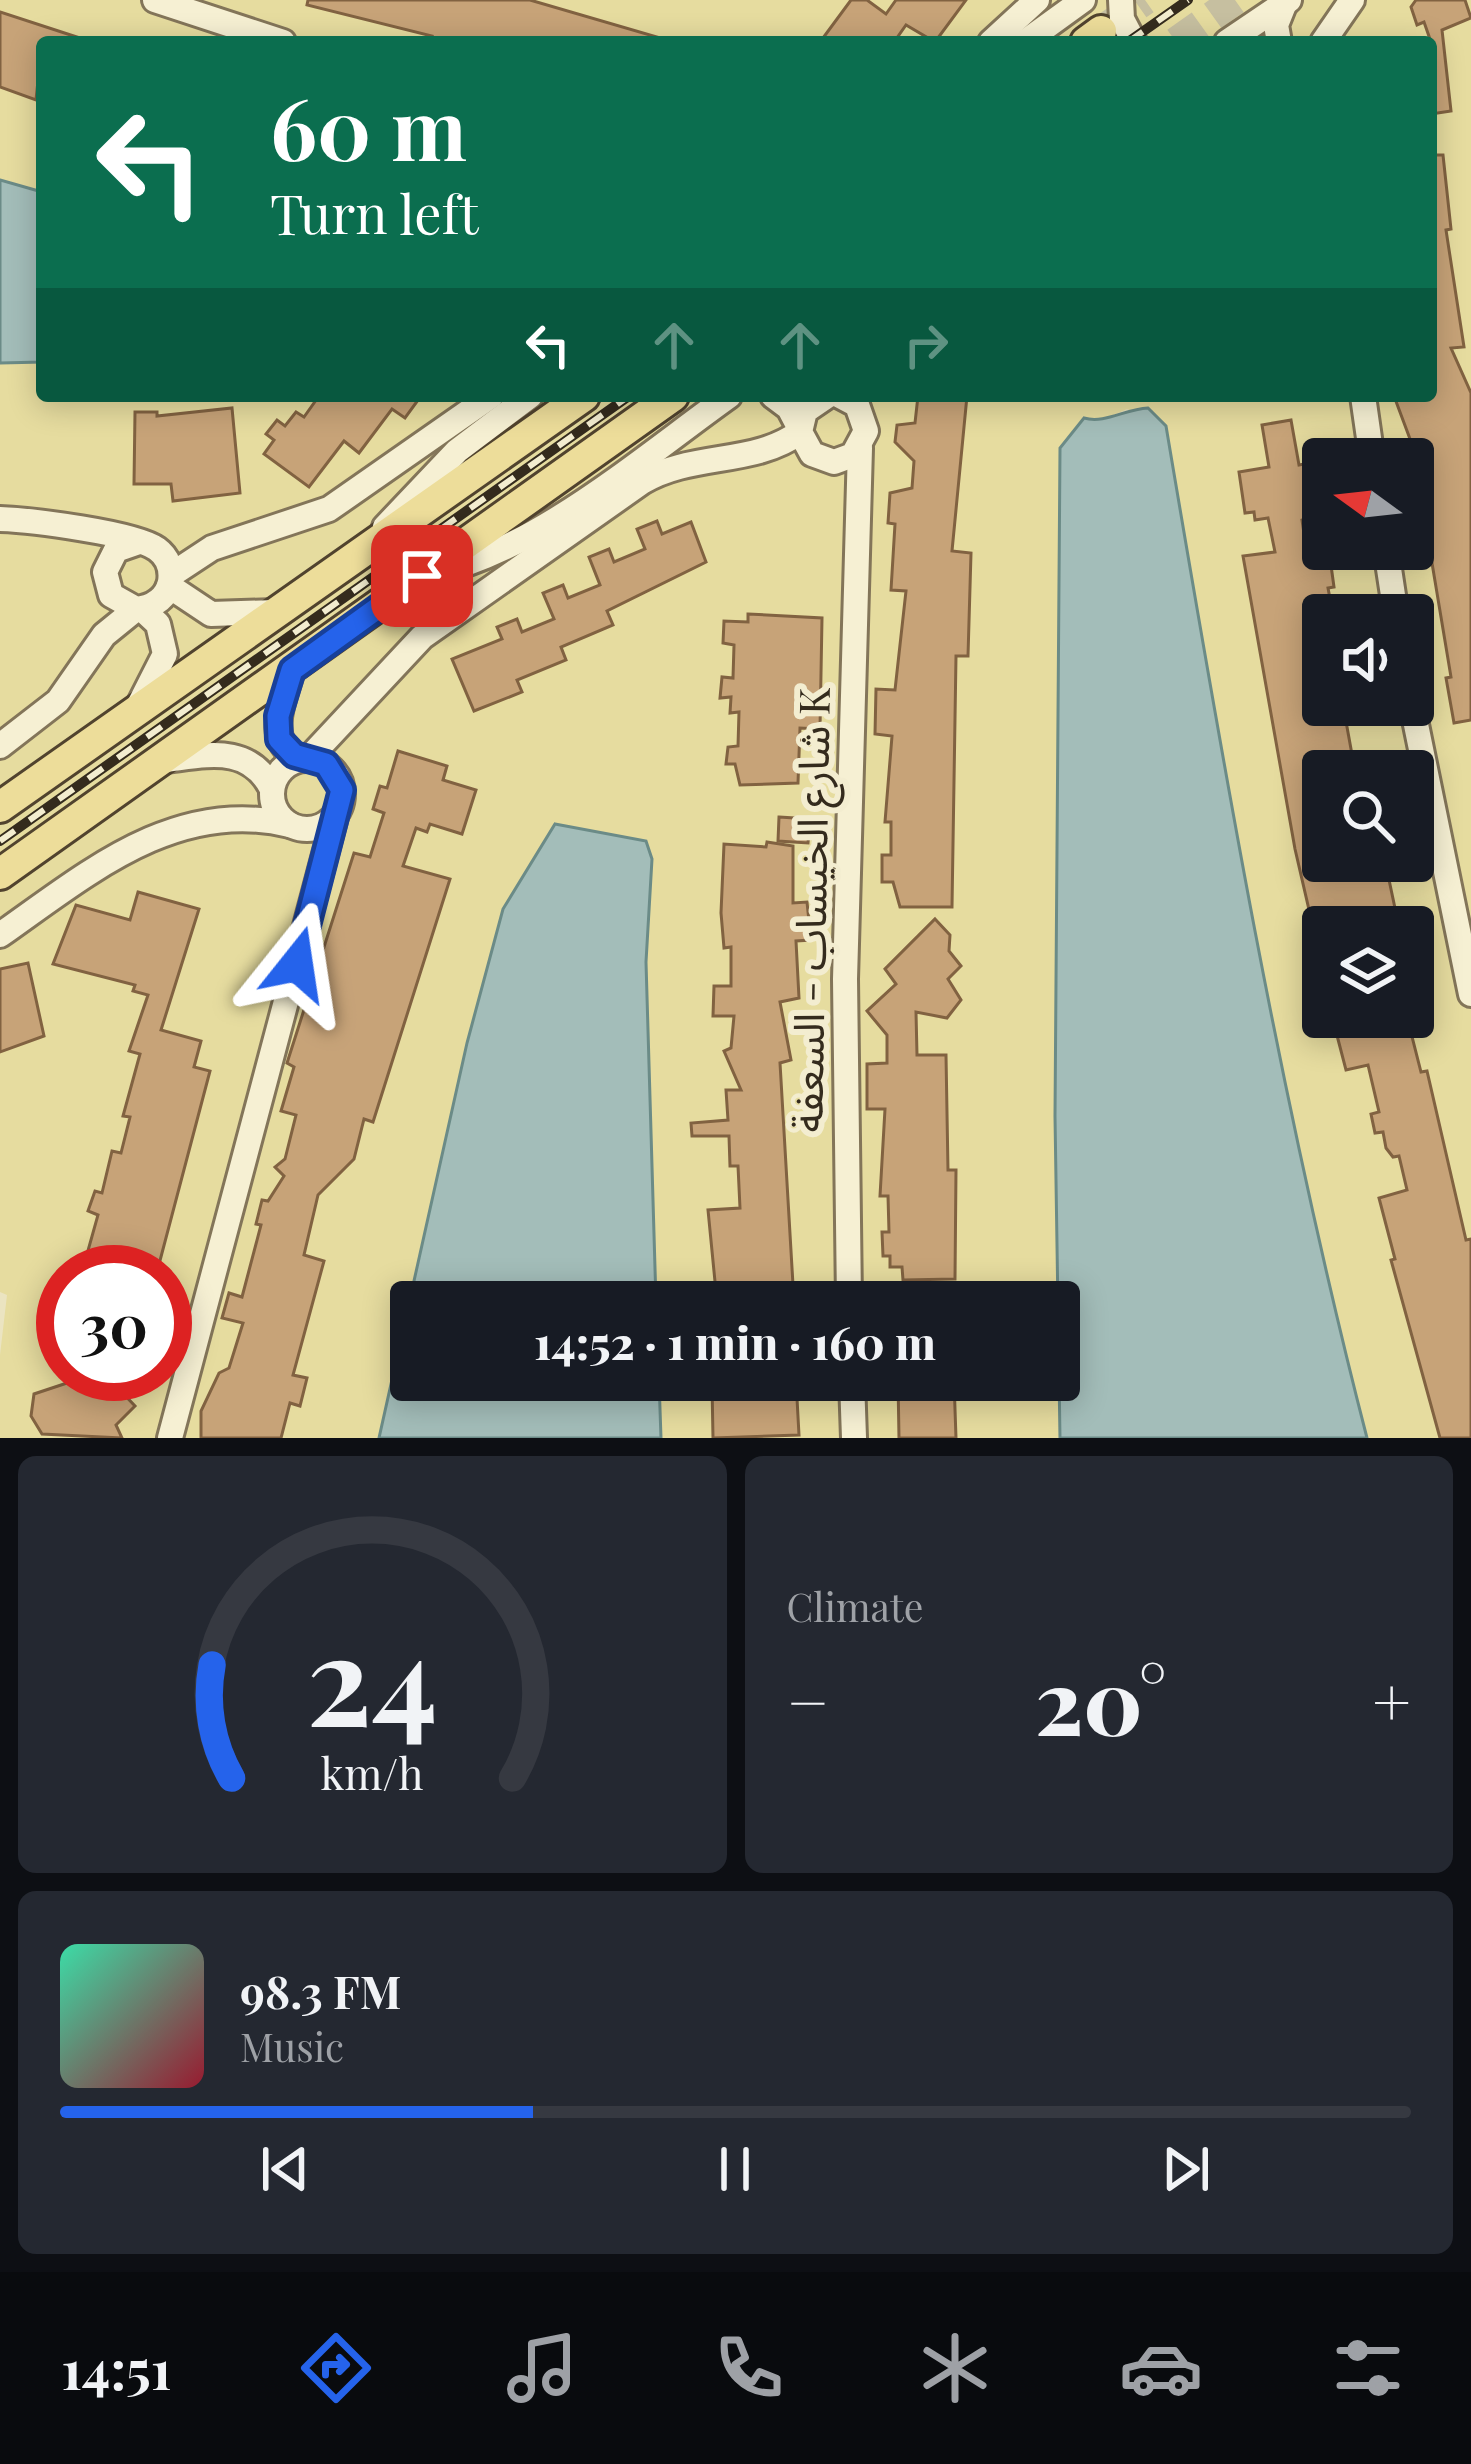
<!DOCTYPE html>
<html lang="en">
<head>
<meta charset="utf-8">
<style>
  body { margin:0; font-family:"Playfair Display","Noto Sans Arabic",serif; background:#242831; color:#f1f3f6; height:100vh; display:flex; flex-direction:column; font-size:45px; white-space:nowrap }
  * { box-sizing:border-box; margin:0 }
  p { font-size:39px; color:#9ea1a6 }
  .icon { flex:none; width:66px; height:66px; fill:none; stroke:currentColor; stroke-width:2; stroke-linecap:round; stroke-linejoin:round }
  .map { position:relative; height:1438px; overflow:hidden }
  .side { display:flex; flex-direction:column; gap:18px; padding:18px; background:#0d0f14; flex:1 }
  .side>* { flex:none }
  .hud { position:absolute; left:36px; top:36px; width:1401px; height:366px; border-radius:12px; box-shadow:0 6px 30px #0003; background:#0b6e4f; color:#fff; overflow:hidden }
  .needle { width:78px; rotate:285deg }
  .controls { position:absolute; left:1302px; top:438px; display:grid; gap:24px }
  .controls a { display:grid; place-items:center; width:132px; height:132px; border-radius:12px; background:#171b24; box-shadow:0 6px 30px #0003; font-size:60px }
  .speed { position:absolute; left:36px; top:1245px; display:flex; gap:24px; font-size:60px; font-weight:700; text-align:center }
  .speed>* { display:grid; place-content:center; width:156px; height:156px; border-radius:50%; background:#171b24; box-shadow:0 6px 30px #0003; line-height:1 }
  .speed .limit { border:18px solid #d22; background:#fff; color:#111 }
  .pin { position:absolute; display:grid; place-items:center; width:102px; height:102px; color:#fff; margin:-51px; border-radius:24px; box-shadow:0 6px 18px #0006 }
  .me { position:absolute; width:132px; margin:-66px; rotate:15deg; stroke-linejoin:round; filter:drop-shadow(0 0 9px #0008) }
  .turn { display:flex; align-items:center; gap:42px; height:252px; padding:0 36px; font-size:54px }
  .turn .icon { width:156px; height:156px; stroke-width:2.5 }
  .turn b { display:block; font-size:84px; line-height:102px }
  .lanes { display:flex; align-items:center; height:114px; padding:0 36px; background:#0003; justify-content:center; gap:60px; direction:ltr }
  .lanes .off { opacity:.35 }
  .big { font-size:90px; font-weight:800; line-height:1.1 }
  .side .card { flex:1; display:flex; flex-direction:column; justify-content:center; gap:18px; min-width:0; padding:0 42px; border-radius:18px; background:#242831 }
  .side .dial { align-items:center; gap:0 }
  .dial svg { height:312px; overflow:visible; fill:none; stroke:#363941; stroke-width:7; stroke-linecap:round; text-anchor:middle }
  .dial text { fill:#f1f3f6; stroke:none }
  .song { display:flex; align-items:center; gap:36px }
  .cover { width:144px; height:144px; border-radius:18px; background:linear-gradient(135deg,hsl(160 70% 55%),hsl(350 70% 35%)) }
  .played { height:12px; border-radius:6px; background:linear-gradient(90deg,#2563eb 35%,#363941 35%) }
  .keys { display:flex; justify-content:space-around; direction:ltr }
  .heat { display:flex; justify-content:space-between; align-items:center; font-size:66px; direction:ltr }
  .side .tiles { flex:1; display:grid; gap:18px; grid-template-columns:1fr 1fr }
  .card:last-child { grid-column:span 2 }
  .trip { position:absolute; left:390px; top:1281px; width:690px; height:120px; border-radius:12px; background:#171b24; box-shadow:0 6px 30px #0003; font-weight:800; line-height:120px; text-align:center }
  .tabs { display:flex; height:192px; justify-content:space-around; align-items:center; background:#090b0e; color:#9ea1a6 }
  .tabs .icon { width:84px; height:84px }
  .tabs .current { color:#2563eb }
  .tabs b { font-size:54px; color:#f1f3f6 }
  .map>svg:first-child { display:block }
  .sand { fill:#e6dc9f; fill-rule:evenodd }
  .water { fill:#a3bdb9; stroke:#6b8b87; stroke-width:3 }
  .building { fill:#c7a378; stroke:#816241; stroke-width:3 }
  .lines { fill:none; stroke-linecap:round; stroke-linejoin:round }
  .major-tunnel { stroke:#c6bfa0; stroke-width:30; stroke-dasharray:30 15; stroke-linecap:butt }
  .minor-casing { stroke:#837559; stroke-width:30 }
  .major-casing { stroke:#51432e; stroke-width:36 }
  .minor { stroke:#f6f0d3; stroke-width:24 }
  .major { stroke:#eddd9a; stroke-width:30 }
  .rail-casing { stroke:#342b1d; stroke-width:10 }
  .rail { stroke:#f3edd0; stroke-width:6; stroke-dasharray:18; stroke-linecap:butt }
  .route-casing { stroke:#184099; stroke-width:30 }
  .route { stroke:#2563eb; stroke-width:21 }
  .labels { text-anchor:middle; stroke-width:12; stroke-linejoin:round; paint-order:stroke }
  .street-label { font-size:42px; fill:#342b1d; stroke:#f3edd0 }
</style>
</head>
<body>
<div class="map">
<svg width="1471" height="1438" viewBox="0 0 1471 1438">
  <rect width="100%" height="100%" fill="#ebe4c1"/>
  <g class="sand">
    <path d="M0,0h1471v1438h-104c-86,-333 -144,-673 -201,-1012l-39,-17 -29,13 -43,694 4,186h-403l-10,-340 6,-103 -149,50 -36,134 -88,395h-379v-83l7,-60 -7,-3v-929l42,-1v34h1389v-354h-1389v150l-42,-12zM1323,459h90v90h-90zM1323,615h90v90h-90zM1323,771h90v90h-90zM1323,927h90v90h-90zM63,1272h102v102h-102z"/>
    <path d="M1059,1309l1,129h-399l-2,-58h400z"/>
  </g>
  <g class="water">
    <path d="M0,180l42,12v170l-42,1z"/>
    <path d="M1148,408l18,18c57,339 115,679 201,1012h-307l-5,-322 5,-668 24,-30c21,6 41,-9 64,-10z"/>
    <path d="M555,824l91,17 6,18 -6,103 10,340h-245v78h248l2,58h-282l88,-395 36,-134z"/>
  </g>
  <g class="building">
    <path d="M308,0h222l127,37 -1,5h-226l2,-6 -125,-31z"/>
    <path d="M851,0h16l19,14 10,-14h70l-31,42 -29,-17 -12,17h-74z"/>
    <path d="M1416,0h49l6,18 -29,12 9,81 -20,3v-72l-7,-20 -7,3 -6,-18z"/>
    <path d="M0,12l86,28 -44,2 -6,58 -36,-13z"/>
    <path d="M1431,155h12l8,74 -5,1 18,117 -13,1 20,45v327l-17,3 -8,-45 5,-1 -33,-198 -5,1v-33l-19,-51h37z"/>
    <path d="M319,396h102l-16,22 -13,-9 -33,44 -15,-12 -35,46 -45,-33 10,-14 -8,-6 11,-14 8,6 11,-14 8,5z"/>
    <path d="M918,396h49l-15,155 19,2 -3,103h-12l-4,251h-52l-7,-25h-11v-27h9v-33h-6l7,-86 -17,-2 1,-45 19,1 11,-99 -15,-1 4,-66 -7,-1 2,-30 22,-5 2,-27 -19,-19 2,-17 18,-2z"/>
    <path d="M232,408l8,85 -67,8 -2,-17h-37l1,-72h22v4z"/>
    <path d="M1291,420l8,45 16,-3 8,51 -21,7 5,34 22,-3 5,36 -6,1 5,27h-10v90h20l12,66h-32v90h62l14,66h-86l-18,-78 -52,-293 32,-4 -7,-34 -13,2 -1,-8 -9,1 -6,-41 30,-5 -7,-42z"/>
    <path d="M657,521l5,13 29,-12 15,40 -99,49 6,14 -52,22 5,13 -49,20 5,12 -48,19 -22,-52 50,-20 -5,-12 20,-8 5,13 32,-13 -11,-26 20,-8 5,13 32,-13 -11,-28 20,-8 5,13 31,-13 -8,-20z"/>
    <path d="M748,614l74,4 -2,111 -20,-1 -2,55 -58,2 -5,-21h-9l2,-17 10,-1 1,-34 -9,1 1,-16 -11,1 2,-21 11,1 1,-33 -11,-2 1,-22 24,1z"/>
    <path d="M398,751l49,15 -4,14 33,10 -14,44 -32,-10 -3,8 -11,-4 -13,38 47,13 -77,243 -9,-3 -10,40 -36,36 -14,60 20,6 -31,114 14,3 -7,28 -10,-3 -9,35h-80v-27l18,-38 10,-5 14,-45 -21,-5 7,-25 13,4 19,-72 -5,-1 6,-24 6,1 16,-25 -9,-9 10,-8 11,-44 -15,-4 13,-44 -7,-4 67,-210 16,4 14,-44 -11,-4 7,-23 7,2z"/>
    <path d="M779,817l31,2 -2,24 -30,-2z"/>
    <path d="M767,842l26,4v57l14,-1 4,38 -15,1 3,57 -19,4 11,58 -11,3 14,239h-77l-9,-92 32,-2 -2,-42h-8l-1,-30h-37l-1,-13 37,-3 -2,-30h15l-17,-39 7,-3 3,-32h-21l1,-30h17v-39l-7,1 -3,-35 3,-69 42,3z"/>
    <path d="M138,892l61,17 -38,121 40,11 -7,26 16,4 -53,201h-75l16,-57 -10,-4 7,-20 7,2 10,-42 9,2 9,-36 -7,-1 17,-62 -11,-3 19,-56 -15,-4 2,-6 -82,-21 23,-59 54,15z"/>
    <path d="M935,919l15,16 -1,16 12,15 -13,13 13,21 -14,18 -31,-6 1,43h29l2,115h8l-1,109 -52,1 -1,-13h-12v-11h-7l-1,-24h7l-1,-36h-8l5,-87h-18v-45l20,-1v-28l-20,-24 29,-27 -11,-15z"/>
    <path d="M28,963l16,73 -44,16v-83z"/>
    <path d="M1362,1017h45l14,55 6,-1 39,169 5,-1v199h-31l-49,-178 4,-1 -16,-61 28,-8 -8,-34 -6,1 -7,-9 -3,-16 -8,1 -4,-19 8,-2 -11,-47 -22,5 -12,-46z"/>
    <path d="M94,1374h26l-3,13 18,19 -19,19 6,13 -80,-4 -11,-18 3,-22z"/>
    <path d="M779,1380h17l3,55 -86,3 -1,-54z"/>
    <path d="M898,1380h56l2,58h-57z"/>
  </g>
  <g class="lines">
    <g class="major-tunnel">
      <path d="M1101,31l44,-31"/>
      <path d="M1176,42l59,-42"/>
    </g>
    <g class="minor-casing">
      <g id="minor">
        <path d="M155,0l128,42"/>
        <path d="M1121,0l1,19 12,23"/>
        <path d="M991,42l46,-42"/>
        <path d="M1025,42l58,-42"/>
        <path d="M1227,42l62,-42"/>
        <path d="M1279,42l-3,-17 10,-25"/>
        <path d="M1323,42l29,-42"/>
        <path d="M773,396l16,12 11,21"/>
        <path d="M827,396l-22,15 -5,21 12,22 22,8 19,-7 13,-24 -9,-26 -17,-9"/>
        <path d="M1363,396l9,63"/>
        <path d="M0,519c30,1 135,14 157,30 11,8 15,20 13,33 -4,18 -18,25 -34,27l-25,-14 -6,-23 11,-22 23,-8"/>
        <path d="M385,527l72,-76 73,-55"/>
        <path d="M1386,549l10,66"/>
        <path d="M430,574c105,-22 212,-116 299,-178"/>
        <path d="M171,575l41,-27 117,-39 162,-113"/>
        <path d="M169,586l42,28 65,-2"/>
        <path d="M292,670c-9,31 -31,75 12,89"/>
        <path d="M139,705l26,-51 -7,-30 -16,-15"/>
        <path d="M1412,705l59,289"/>
        <path d="M0,746l58,-45 46,-66 32,-26"/>
        <path d="M308,759l114,-122 220,-155c50,-30 112,-16 158,-50"/>
        <circle cx="307" cy="794" r="35"/>
        <path d="M165,760c43,-5 84,-16 107,29"/>
        <path d="M0,935c87,-61 176,-138 290,-110"/>
        <path d="M849,1302l-4,-323 15,-531"/>
        <path d="M852,1380l2,58"/>
        <path d="M170,1438l166,-625"/>
      </g>
    </g>
    <g class="major-casing">
      <g id="major">
        <path d="M1086,42l15,-11"/>
        <path d="M0,807l584,-411"/>
        <path d="M0,874l673,-478"/>
      </g>
    </g>
    <use href="#minor" class="minor"/>
    <use href="#major" class="major"/>
    <g class="rail-casing">
      <g id="rail">
        <path d="M1128,42l60,-42"/>
        <path d="M0,841l629,-445"/>
      </g>
    </g>
    <use href="#rail" class="rail"/>
  </g>
  <g class="lines">
    <g class="route-casing">
      <path id="route" d="M297,964l45,-174 -16,-26 -32,-9 -15,-16 -1,-23 14,-46 130,-94"/>
    </g>
    <use href="#route" class="route"/>
  </g>
  <g class="labels">
    <g class="street-label">
      <text transform="translate(811 910) rotate(-89)" y="15">شارع الخيساب - السعفة K</text>
    </g>
  </g>
</svg>
<div class="controls">
<a><svg class="needle" viewBox="-14 -14 28 28"><path d="M0-13l5 13h-10z" fill="#e53935"/><path d="M0 13l5-13h-10z" fill="#9ea1a6"/></svg></a>
<a><svg class="icon" aria-label="sound" viewBox="0 0 24 24"><path d="M4 9h4l5-4v14l-5-4H4zM17 9q2 3 0 6"/></svg></a>
<a><svg class="icon" aria-label="search" viewBox="0 0 24 24"><circle cx="10" cy="10" r="6"/><path d="M15 15l6 6"/></svg></a>
<a><svg class="icon" aria-label="layers" viewBox="0 0 24 24"><path d="M12 4l9 5-9 5-9-5zM3 14l9 5 9-5"/></svg></a>
</div>
<div class="speed"><div class="limit">30</div></div>
<div class="pin" style="left:422px;top:576px;background:#d93025"><svg class="icon" aria-label="arrive" viewBox="0 0 24 24"><path d="M6 21V4h12l-3 4 3 4H6"/></svg></div>
<svg class="me" style="left:297px;top:964px" viewBox="-20 -20 40 40"><path d="M0-17L14 15 0 8-14 15z" fill="#2563eb" stroke="#fff" stroke-width="4"/></svg>
<div class="trip">14:52 · 1 min · 160 m</div>
<div class="hud">
<div class="turn"><svg class="icon" aria-label="left" viewBox="0 0 24 24"><path d="M17 20v-9H6M10 6l-5 5 5 5"/></svg><div><b>60 m</b>Turn left</div></div>
<div class="lanes"><svg class="icon" aria-label="left" viewBox="0 0 24 24"><path d="M17 20v-9H6M10 6l-5 5 5 5"/></svg><svg class="icon off" aria-label="ahead" viewBox="0 0 24 24"><path d="M12 20V5M6 11l6-6 6 6"/></svg><svg class="icon off" aria-label="ahead" viewBox="0 0 24 24"><path d="M12 20V5M6 11l6-6 6 6"/></svg><svg class="icon off" aria-label="right" viewBox="0 0 24 24"><path d="M7 20v-9h11M14 6l5 5-5 5"/></svg></div>
</div>
</div>
<section class="side">
<div class="tiles">
<div class="card dial"><svg viewBox="0 0 100 80">
<path d="M14 69A42 42 0 1 1 86 69"/>
<path d="M14 69A42 42 0 0 1 9 40" stroke="#2563eb"/>
<text x="50" y="56" font-size="32" font-weight="700">24</text>
<text x="50" y="72" font-size="11">km/h</text>
</svg></div>
<div class="card"><p>Climate</p>
<div class="heat"><a>−</a><b class="big">20°</b><a>+</a></div>
</div>
<div class="card">
<div class="song"><i class="cover"></i><div><b>98.3 FM</b><p>Music</p></div></div>
<div class="played"></div>
<div class="keys"><svg class="icon" aria-label="previous" viewBox="0 0 24 24"><path d="M18 5L8 12l10 7zM5 5v14"/></svg><svg class="icon" aria-label="pause" viewBox="0 0 24 24"><path d="M8 5v14M16 5v14"/></svg><svg class="icon" aria-label="next" viewBox="0 0 24 24"><path d="M6 5l10 7-10 7zM19 5v14"/></svg></div>
</div>
</div>
</section>
<nav class="tabs">
<b>14:51</b>
<svg class="icon current" aria-label="directions" viewBox="0 0 24 24"><path d="M12 3l9 9-9 9-9-9zM9 14v-3h6M13 9l2 2-2 2"/></svg>
<svg class="icon" aria-label="music" viewBox="0 0 24 24"><path d="M9 18V5l10-2v13"/><circle cx="6" cy="18" r="3"/><circle cx="16" cy="16" r="3"/></svg>
<svg class="icon" aria-label="phone" viewBox="0 0 24 24"><path d="M5 4h4l2 5-3 2q2 4 5 5l2-3 5 2v4C11 20 4 13 5 4z"/></svg>
<svg class="icon" aria-label="climate" viewBox="0 0 24 24"><path d="M12 3v18M4 7l16 10M4 17L20 7"/></svg>
<svg class="icon" aria-label="car" viewBox="0 0 24 24"><path d="M5 17H2v-5l4-1 3-4h7l3 4 3 1v5h-3M9 17h6M6 11h13"/><circle cx="7" cy="17" r="2"/><circle cx="17" cy="17" r="2"/></svg>
<svg class="icon" aria-label="filters" viewBox="0 0 24 24"><path d="M4 7h16M4 17h16"/><circle cx="9" cy="7" r="2"/><circle cx="15" cy="17" r="2"/></svg>
</nav>
</body>
</html>
